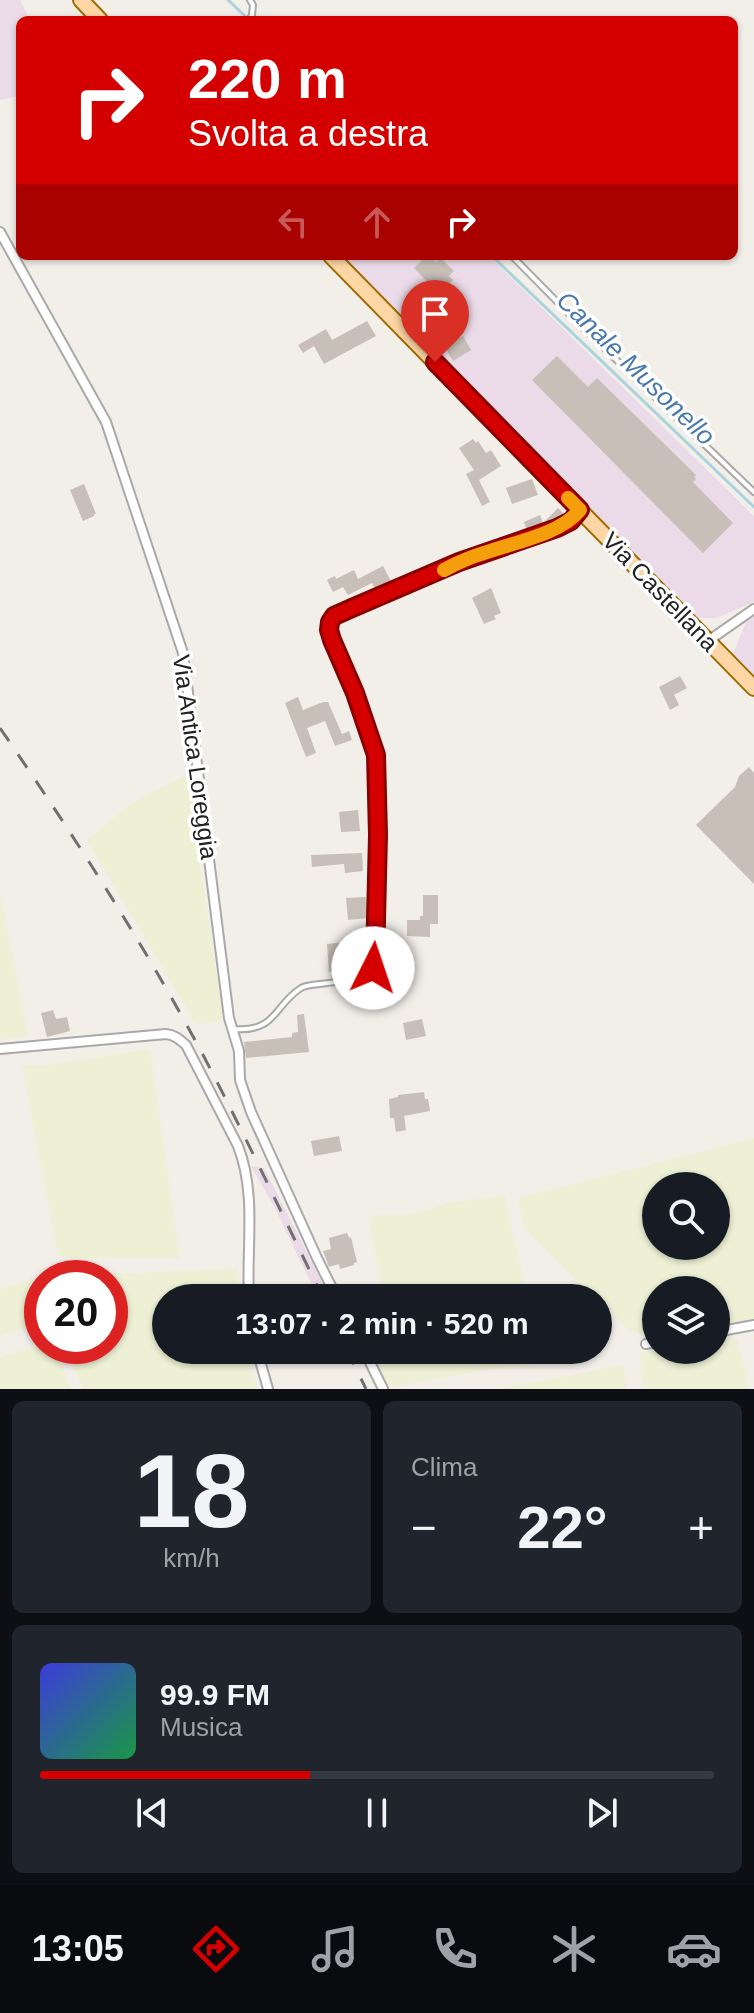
<!DOCTYPE html>
<html lang="it">
<head>
<meta charset="utf-8">
<style>
  body { margin:0; font-family:Helvetica,sans-serif; background:#20242c; color:#f1f3f6; height:100vh; display:flex; flex-direction:column; font-size:30px; white-space:nowrap }
  * { box-sizing:border-box; margin:0 }
  p { font-size:26px; color:#9ea1a6 }
  .icon { flex:none; width:44px; height:44px; fill:none; stroke:currentColor; stroke-width:2; stroke-linecap:round; stroke-linejoin:round }
  .map { position:relative; height:1389px; overflow:hidden }
  .panel { display:flex; flex-direction:column; gap:12px; padding:12px; background:#0d0f14; flex:1 }
  .panel>* { flex:none }
  .guide { position:absolute; left:16px; top:16px; width:722px; height:244px; border-radius:12px; box-shadow:0 2px 6px #0004; background:#d40000; color:#fff; overflow:hidden }
  .buttons { position:absolute; left:642px; top:1172px; display:grid; gap:16px }
  .buttons a { display:grid; place-items:center; width:88px; height:88px; border-radius:50%; background:#171b24; box-shadow:0 2px 6px #0004; font-size:40px }
  .speed { position:absolute; left:24px; top:1260px; display:flex; gap:16px; font-size:40px; font-weight:700; text-align:center }
  .speed>* { display:grid; place-content:center; width:104px; height:104px; border-radius:50%; background:#171b24; box-shadow:0 2px 6px #0004; line-height:1 }
  .speed .limit { border:12px solid #d22; background:#fff; color:#111 }
  .pin { position:absolute; display:grid; place-items:center; width:68px; height:68px; color:#fff; margin:-82px -34px; border-radius:50% 50% 50% 0; rotate:-45deg; box-shadow:0 0 8px #0007 }
  .pin .icon { rotate:45deg }
  .me { position:absolute; width:88px; margin:-44px; rotate:4deg; stroke-linejoin:round; filter:drop-shadow(0 0 6px #0008) }
  .turn { display:flex; align-items:center; gap:28px; height:168px; padding:0 40px; font-size:36px }
  .turn .icon { width:104px; height:104px; stroke-width:2.5 }
  .turn b { display:block; font-size:56px; line-height:68px }
  .lanes { display:flex; align-items:center; height:76px; padding:0 40px; background:#0003; justify-content:center; gap:40px; direction:ltr }
  .lanes .off { opacity:.35 }
  .big { font-size:60px; font-weight:700; line-height:1.1 }
  .panel .tile { flex:1; display:flex; flex-direction:column; justify-content:center; gap:12px; min-width:0; padding:0 28px; border-radius:12px; background:#20242c }
  .panel .dial { align-items:center; gap:0 }
  .dial b { font-size:104px; line-height:1 }
  .song { display:flex; align-items:center; gap:24px }
  .cover { width:96px; height:96px; border-radius:12px; background:linear-gradient(135deg,hsl(240 70% 55%),hsl(140 70% 35%)) }
  .played { height:8px; border-radius:4px; background:linear-gradient(90deg,#d40000 40%,#363941 40%) }
  .keys { display:flex; justify-content:space-around; direction:ltr }
  .heat { display:flex; justify-content:space-between; align-items:center; font-size:44px; direction:ltr }
  .panel .tiles { flex:1; display:grid; gap:12px; grid-template-columns:1fr 1fr }
  .tile:last-child { grid-column:span 2 }
  .trip { position:absolute; left:152px; top:1284px; width:460px; height:80px; border-radius:40px; background:#171b24; box-shadow:0 2px 6px #0004; font-weight:700; line-height:80px; text-align:center }
  .dock { display:flex; height:128px; justify-content:space-around; align-items:center; background:#090b0e; color:#9ea1a6 }
  .dock .icon { width:56px; height:56px }
  .dock .current { color:#d40000 }
  .dock b { font-size:36px; color:#f1f3f6 }
  .map>svg:first-child { display:block }
  .industrial { fill:#ebdbe8 }
  .farmland { fill:#eef0d5; fill-rule:evenodd }
  .lines { fill:none; stroke-linecap:round; stroke-linejoin:round }
  .stream { stroke:#aad3df; stroke-width:3 }
  .building { fill:#c7bfb8 }
  .lane-casing { stroke:#a9a9a9; stroke-width:8 }
  .street-casing { stroke:#a9a9a9; stroke-width:12 }
  .primary-casing { stroke:#a06b00; stroke-width:18 }
  .lane { stroke:#fff; stroke-width:4 }
  .street { stroke:#fff; stroke-width:8 }
  .primary { stroke:#fcd6a4; stroke-width:14 }
  .rail { stroke:#707070; stroke-width:3; stroke-dasharray:16 16; stroke-linecap:butt }
  .route-casing { stroke:#8a0000; stroke-width:20 }
  .route { stroke:#d40000; stroke-width:14 }
  .slow { stroke:#f59e0b; stroke-width:14 }
  .labels { text-anchor:middle; stroke-width:7; stroke-linejoin:round; paint-order:stroke }
  .street-label { font-size:24px; fill:#222; stroke:#fff }
  .water-label { font-size:26px; font-style:italic; fill:#4a7aab; stroke:#fff }
</style>
</head>
<body>
<div class="map">
<svg width="754" height="1389" viewBox="0 0 754 1389">
  <rect width="100%" height="100%" fill="#f2efe9"/>
  <g class="industrial">
    <path d="M0,0h20l10,20h-10v76l-20,4z"/>
    <path d="M342,256h147l265,260v86l-37,16h-19z"/>
    <path d="M754,617v58l-21,-21 14,-34z"/>
    <path d="M251,1166l13,2 66,130h-12l-41,-86z"/>
  </g>
  <g class="farmland">
    <path d="M184,776l3,2 36,238 -4,5 -10,2 -13,1 -109,-184 47,-38z"/>
    <path d="M0,890l28,146 -28,4z"/>
    <path d="M150,1049l30,209h-106l-16,-2 -36,-191h25z"/>
    <path d="M754,1138v181l-38,6v-35h-60v45l-7,1 -21,-7 -30,-27v-4h-4l-69,-69 -7,-31zM656,1186h60v60h-60z"/>
    <path d="M505,1196l22,102h-143l-14,-74 3,-9h32l26,-6 20,-7z"/>
    <path d="M237,1268l3,30h-74v52h80l11,39h-174l-17,-43h44v-68h-68v45l-42,13v-47l50,-15 84,-1z"/>
    <path d="M737,1338l12,51h-105l-4,-36 22,-3h54v-9z"/>
    <path d="M42,1345l10,1 10,19 8,24h-70v-32z"/>
    <path d="M368,1350h170l3,14 -55,6 -99,18z"/>
    <path d="M623,1365l4,24h-129z"/>
  </g>
  <g class="lines">
    <g class="stream">
      <path d="M228,0l21,20"/>
      <path d="M492,256l262,251"/>
    </g>
  </g>
  <g class="building">
    <path d="M426,256h3l7,6 4,-5 14,14 -5,5 4,4 -14,14 -25,-26z"/>
    <path d="M367,321l9,15 -52,28 -10,-18 -11,7 -5,-8 28,-16 6,11z"/>
    <path d="M463,336l8,14 -18,11 -8,-14z"/>
    <path d="M557,356l31,31 9,-9 99,97 -2,2 2,2 -3,3 40,41 -30,30 -171,-173z"/>
    <path d="M473,439l3,4 2,-2 8,12 5,-3 10,16 -22,14 11,22 -8,4 -16,-32 8,-4 -15,-22z"/>
    <path d="M532,479l6,16 -26,9 -6,-16z"/>
    <path d="M84,484l12,30h-2v2l-11,5 -13,-31z"/>
    <path d="M558,508l9,9 -35,14v-2l-5,2 -3,-9 16,-7 3,8z"/>
    <path d="M383,566l9,17 -16,8 -4,-8 -24,12 -5,-8 -10,5 -6,-12 8,-4 1,3 18,-9 4,9z"/>
    <path d="M491,588l10,25 -7,3 2,3 -12,5 -12,-26z"/>
    <path d="M680,676l7,12 -13,7 5,10 -9,5 -11,-23z"/>
    <path d="M298,697l5,13 20,-8h5l14,32 7,-3 3,9 -17,6 -10,-25 -18,7 9,25 -10,4 -21,-54z"/>
    <path d="M749,767l5,6v111l-58,-59 39,-38 4,-11z"/>
    <path d="M358,810l2,21 -19,1 -2,-20z"/>
    <path d="M362,853l1,18 -18,2 -1,-9 -32,3 -1,-12z"/>
    <path d="M423,895h15v29h-8v13l-23,-1v-16h13v-4h3z"/>
    <path d="M366,897l2,21 -20,2 -2,-22z"/>
    <path d="M353,941v3l16,-1 1,17 -24,4v7l-17,1 -2,-28z"/>
    <path d="M53,1010l3,9 11,-2 3,14 -23,6 -6,-24z"/>
    <path d="M304,1014l5,38 -63,6 -2,-16 48,-5v-4l6,-1 -1,-17z"/>
    <path d="M422,1019l4,17 -20,4 -3,-17z"/>
    <path d="M424,1092l1,7h3l2,12 -26,5 2,14 -10,2 -2,-14h-4l-1,-19 9,-2v-2z"/>
    <path d="M339,1136l3,15 -28,5 -3,-15z"/>
    <path d="M347,1233l2,5 2,-1 6,25 -3,1v2l-14,4 -1,-5 -10,3 -6,-16 8,-2 -2,-11z"/>
  </g>
  <g class="lines">
    <g class="lane-casing">
      <g id="lane">
        <path d="M249,20l3,-5 1,-10 -3,-5"/>
        <path d="M512,256l65,66 177,170"/>
        <path d="M234,1029c43,3 39,-23 67,-41 6,-3 12,-3 19,-4 21,-3 36,-2 53,-16l2,-7 3,-126 -2,-80 -21,-62 -23,-53 -3,-10 1,-8 4,-6 147,-62 76,-26 14,-7 6,-7"/>
      </g>
    </g>
    <g class="street-casing">
      <g id="street">
        <path d="M0,232l106,190 77,231 46,365 10,33 1,29 11,32 66,146 20,40"/>
        <path d="M708,641l46,-32"/>
        <path d="M0,1049l166,-15c9,1 13,5 20,11l52,101c19,49 8,101 11,152"/>
        <path d="M716,1332l38,-7"/>
        <path d="M646,1344l10,-2"/>
        <path d="M257,1350l11,39"/>
        <path d="M364,1350l19,39"/>
      </g>
    </g>
    <g class="primary-casing">
      <g id="primary">
        <path d="M81,0l19,20"/>
        <path d="M331,256l423,432"/>
      </g>
    </g>
    <use href="#lane" class="lane"/>
    <use href="#street" class="street"/>
    <use href="#primary" class="primary"/>
    <g class="rail">
      <path d="M0,728c72,105 142,213 202,325 42,80 81,163 121,245"/>
      <path d="M347,1350l19,39"/>
    </g>
  </g>
  <g class="lines">
    <g class="route-casing">
      <path id="route" d="M373,968l2,-7 3,-126 -2,-80 -21,-62 -23,-53 -3,-10 1,-8 4,-6 18,-8 107,-46 98,-34 14,-7 9,-11 -145,-148"/>
    </g>
    <use href="#route" class="route"/>
    <path class="slow" d="M444,570c13,-7 26,-13 40,-17 31,-11 75,-18 96,-43l-12,-12"/>
  </g>
  <g class="labels">
    <g class="street-label">
      <text transform="translate(660 592) rotate(46)" y="8">Via Castellana</text>
      <text transform="translate(195 757) rotate(82)" y="8">Via Antica Loreggia</text>
    </g>
    <g class="water-label">
      <text transform="translate(636 368) rotate(44)" y="9">Canale Musonello</text>
    </g>
  </g>
</svg>
<div class="buttons">
<a><svg class="icon" aria-label="search" viewBox="0 0 24 24"><circle cx="10" cy="10" r="6"/><path d="M15 15l6 6"/></svg></a>
<a><svg class="icon" aria-label="layers" viewBox="0 0 24 24"><path d="M12 4l9 5-9 5-9-5zM3 14l9 5 9-5"/></svg></a>
</div>
<div class="speed"><div class="limit">20</div></div>
<div class="pin" style="left:435px;top:362px;background:#d93025"><svg class="icon" aria-label="arrive" viewBox="0 0 24 24"><path d="M6 21V4h12l-3 4 3 4H6"/></svg></div>
<svg class="me" style="left:373px;top:968px" viewBox="-20 -20 40 40"><circle r="19" fill="#fff"/><path d="M0-13L10 11 0 6-10 11z" fill="#d40000"/></svg>
<div class="trip">13:07 · 2 min · 520 m</div>
<div class="guide">
<div class="turn"><svg class="icon" aria-label="right" viewBox="0 0 24 24"><path d="M7 20v-9h11M14 6l5 5-5 5"/></svg><div><b>220 m</b>Svolta a destra</div></div>
<div class="lanes"><svg class="icon off" aria-label="left" viewBox="0 0 24 24"><path d="M17 20v-9H6M10 6l-5 5 5 5"/></svg><svg class="icon off" aria-label="ahead" viewBox="0 0 24 24"><path d="M12 20V5M6 11l6-6 6 6"/></svg><svg class="icon" aria-label="right" viewBox="0 0 24 24"><path d="M7 20v-9h11M14 6l5 5-5 5"/></svg></div>
</div>
</div>
<section class="panel">
<div class="tiles">
<div class="tile dial"><b>18</b><p>km/h</p></div>
<div class="tile"><p>Clima</p>
<div class="heat"><a>−</a><b class="big">22°</b><a>+</a></div>
</div>
<div class="tile">
<div class="song"><i class="cover"></i><div><b>99.9 FM</b><p>Musica</p></div></div>
<div class="played"></div>
<div class="keys"><svg class="icon" aria-label="previous" viewBox="0 0 24 24"><path d="M18 5L8 12l10 7zM5 5v14"/></svg><svg class="icon" aria-label="pause" viewBox="0 0 24 24"><path d="M8 5v14M16 5v14"/></svg><svg class="icon" aria-label="next" viewBox="0 0 24 24"><path d="M6 5l10 7-10 7zM19 5v14"/></svg></div>
</div>
</div>
</section>
<nav class="dock">
<b>13:05</b>
<svg class="icon current" aria-label="directions" viewBox="0 0 24 24"><path d="M12 3l9 9-9 9-9-9zM9 14v-3h6M13 9l2 2-2 2"/></svg>
<svg class="icon" aria-label="music" viewBox="0 0 24 24"><path d="M9 18V5l10-2v13"/><circle cx="6" cy="18" r="3"/><circle cx="16" cy="16" r="3"/></svg>
<svg class="icon" aria-label="phone" viewBox="0 0 24 24"><path d="M5 4h4l2 5-3 2q2 4 5 5l2-3 5 2v4C11 20 4 13 5 4z"/></svg>
<svg class="icon" aria-label="climate" viewBox="0 0 24 24"><path d="M12 3v18M4 7l16 10M4 17L20 7"/></svg>
<svg class="icon" aria-label="car" viewBox="0 0 24 24"><path d="M5 17H2v-5l4-1 3-4h7l3 4 3 1v5h-3M9 17h6M6 11h13"/><circle cx="7" cy="17" r="2"/><circle cx="17" cy="17" r="2"/></svg>
</nav>
</body>
</html>
